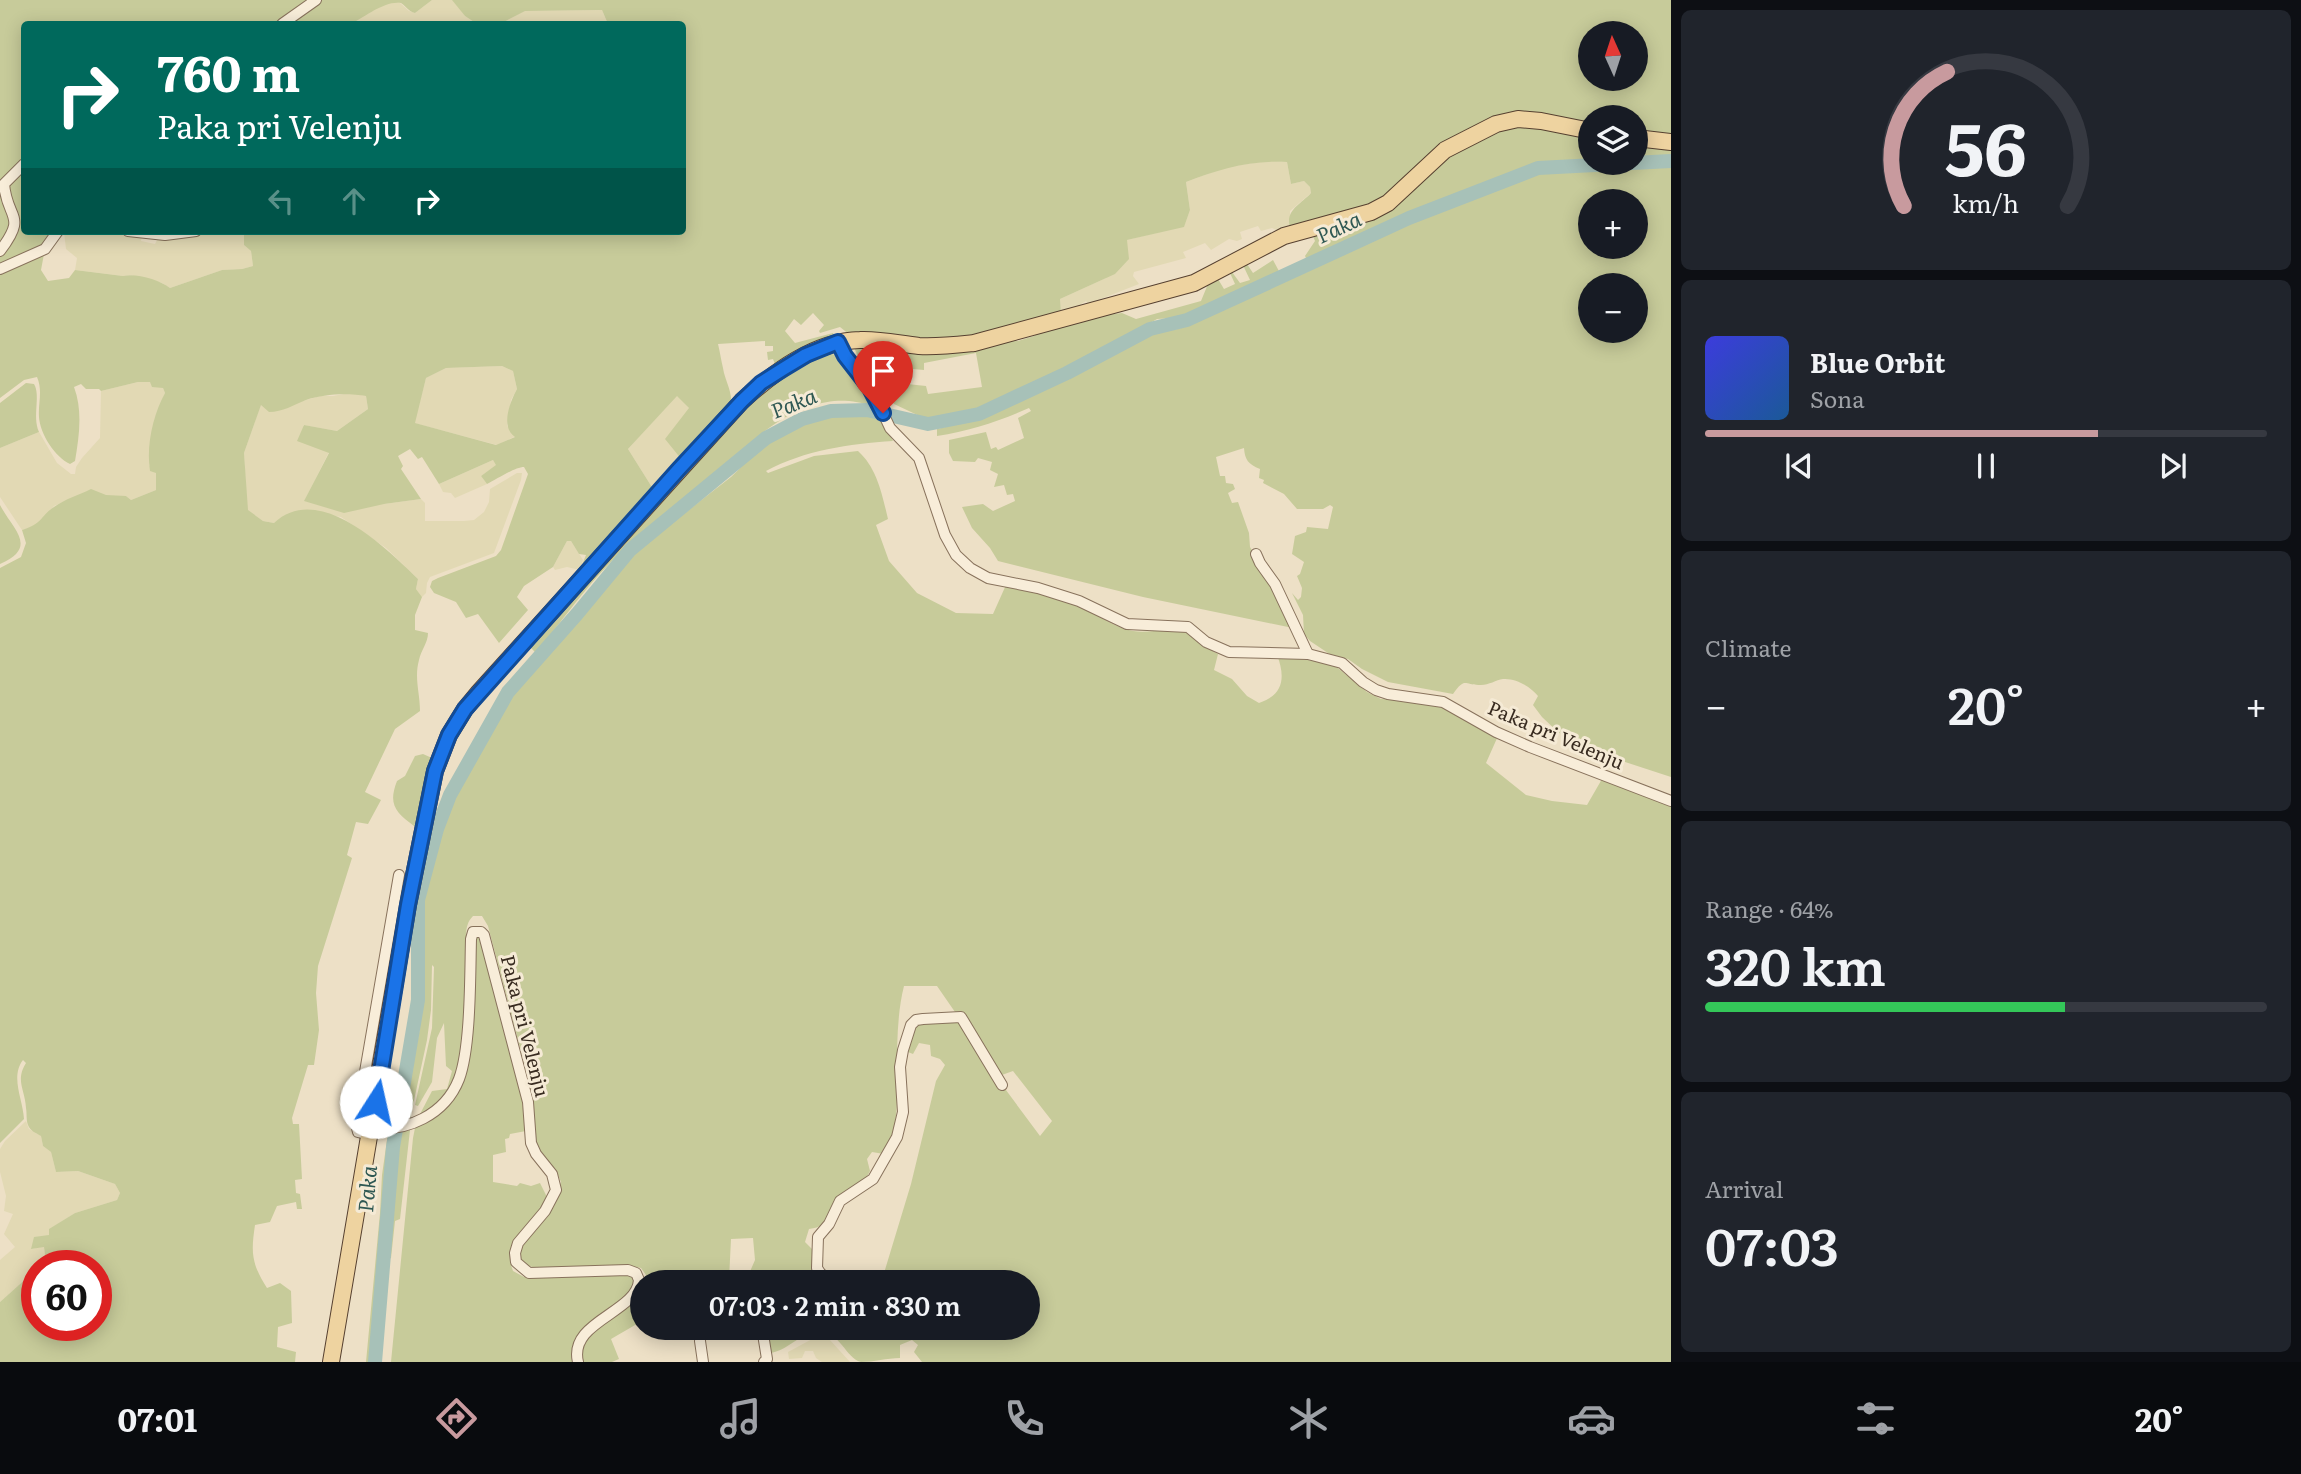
<!DOCTYPE html>
<html lang="en">
<head>
<meta charset="utf-8">
<style>
  body { margin:0; font-family:Literata,serif; background:#20242c; color:#f1f3f6; height:100vh; display:flex; flex-direction:column; font-size:26px; white-space:nowrap }
  * { box-sizing:border-box; margin:0 }
  p { font-size:23px; color:#9ea1a6 }
  .icon { flex:none; width:38px; height:38px; fill:none; stroke:currentColor; stroke-width:2; stroke-linecap:round; stroke-linejoin:round }
  .map { position:relative; flex:1; overflow:hidden }
  .sheet { display:flex; flex-direction:column; gap:10px; padding:10px; background:#0d0f14; width:630px }
  .sheet>* { flex:none }
  .banner { position:absolute; left:21px; top:21px; width:665px; height:214px; border-radius:7px; box-shadow:0 4px 18px #0003; background:#00695c; color:#fff; overflow:hidden }
  .needle { width:46px; rotate:357deg }
  .controls { position:absolute; left:1578px; top:21px; display:grid; gap:14px }
  .controls a { display:grid; place-items:center; width:70px; height:70px; border-radius:50%; background:#171b24; box-shadow:0 4px 18px #0003; font-size:35px }
  .speed { position:absolute; left:21px; top:1250px; display:flex; gap:14px; font-size:35px; font-weight:700; text-align:center }
  .speed>* { display:grid; place-content:center; width:91px; height:91px; border-radius:50%; background:#171b24; box-shadow:0 4px 18px #0003; line-height:1 }
  .speed .limit { border:10px solid #d22; background:#fff; color:#111 }
  .pin { position:absolute; display:grid; place-items:center; width:60px; height:60px; color:#fff; margin:-72px -30px; border-radius:50% 50% 50% 0; rotate:-45deg; box-shadow:0 0 7px #0007 }
  .pin .icon { rotate:45deg }
  .me { position:absolute; width:77px; margin:-38px; rotate:10deg; stroke-linejoin:round; filter:drop-shadow(0 0 5px #0008) }
  .turn { display:flex; align-items:center; gap:24px; height:147px; padding:0 21px; font-size:32px }
  .turn .icon { width:91px; height:91px; stroke-width:2.5 }
  .turn b { display:block; font-size:49px; line-height:60px }
  .lanes { display:flex; align-items:center; height:66px; padding:0 21px; background:#0003; justify-content:center; gap:35px; direction:ltr }
  .lanes .off { opacity:.35 }
  .big { font-size:52px; font-weight:600; line-height:1.1 }
  .sheet .card { flex:1; display:flex; flex-direction:column; justify-content:center; gap:10px; min-width:0; padding:0 24px; border-radius:10px; background:#20242c }
  .sheet .dial { align-items:center; gap:0 }
  .dial svg { height:182px; overflow:visible; fill:none; stroke:#363941; stroke-width:7; stroke-linecap:round; text-anchor:middle }
  .dial text { fill:#f1f3f6; stroke:none }
  .song { display:flex; align-items:center; gap:21px }
  .cover { width:84px; height:84px; border-radius:10px; background:linear-gradient(135deg,hsl(240 70% 55%),hsl(210 70% 35%)) }
  .played { height:7px; border-radius:4px; background:linear-gradient(90deg,#c89a9e 70%,#363941 70%) }
  .keys { display:flex; justify-content:space-around; direction:ltr }
  .heat { display:flex; justify-content:space-between; align-items:center; font-size:38px; direction:ltr }
  .charge { height:10px; border-radius:5px; background:linear-gradient(90deg,#34c759 64%,#363941 0) }
  .trip { position:absolute; left:630px; top:1270px; width:410px; height:70px; border-radius:35px; background:#171b24; box-shadow:0 4px 18px #0003; font-weight:600; line-height:70px; text-align:center }
  .tabs { display:flex; height:112px; justify-content:space-around; align-items:center; background:#090b0e; color:#9ea1a6 }
  .tabs .icon { width:49px; height:49px }
  .tabs .selected { color:#c89a9e }
  .tabs b { font-size:32px; color:#f1f3f6 }
  main { display:flex; flex:1; min-height:0 }
  .map>svg:first-child { display:block }
  .farmland { fill:#e2d9b4 }
  .green { fill:#c7cb9a; fill-rule:evenodd }
  .lines { fill:none; stroke-linecap:round; stroke-linejoin:round }
  .river { stroke:#a7c1b8; stroke-width:14 }
  .minor-casing { stroke:#88725c; stroke-width:12 }
  .primary-casing { stroke:#564030; stroke-width:18 }
  .minor { stroke:#f8edd9; stroke-width:10 }
  .primary { stroke:#eed3a0; stroke-width:16 }
  .route-casing { stroke:#114b97; stroke-width:18 }
  .route { stroke:#1a73e8; stroke-width:12 }
  .labels { text-anchor:middle; stroke-width:6; stroke-linejoin:round; paint-order:stroke }
  .street-label { font-size:19px; fill:#382b20; stroke:#f5ead5 }
  .water-label { font-size:21px; font-style:italic; fill:#2f5853; stroke:#f5ead5 }
</style>
</head>
<body>
<main>
<div class="map">
<svg width="1671" height="1362" viewBox="0 0 1671 1362">
  <rect width="100%" height="100%" fill="#ede0c6"/>
  <g class="farmland">
    <path d="M432,0h22l11,16 12,8h-122l-1,-2 12,-10 26,-11 8,2 9,8 6,2z"/>
    <path d="M602,10l6,14h-108l24,-13z"/>
    <path d="M1268,161l19,1 4,22 13,-3 6,6 1,6 -21,18v17l-9,4 -9,-4 -11,3 -3,-5 -18,6 2,7 -5,2 -8,-2 -18,11 -6,-7 -22,9 3,6 -52,14 -1,4 6,8 -51,20 -2,-3 -5,3 -1,3 -19,5 -1,-13 46,-21 21,-38 57,-14 6,-16 -4,-28 40,-15z"/>
    <path d="M67,231h40l35,5 -1,5 14,3 3,-6 32,-2 12,-5h42v14l7,6 2,15 -11,3 -20,1 -52,18 -8,-5 -32,-8 -7,1 -48,-6 2,-12 -11,-9 -2,-17z"/>
    <path d="M502,366l11,5 4,18 -6,11 -4,26 9,10 -19,9 -83,-22 12,-45 20,-10z"/>
    <path d="M138,382h12l13,6 2,5 -10,25 -5,28 -1,19 7,8v17l-25,10 -5,-4h-20l-15,-6 -37,16 -16,19 -16,5 -22,-33v-49l39,-16 18,31 14,11h4l1,-7 6,-9 18,-20 1,-47z"/>
    <path d="M349,393l17,3 2,13 -31,22 -34,-6 26,27 -24,48 79,4 37,-5 4,4v18h39l10,-1 10,-8 5,-10 1,-13 27,-16h5l-1,7 -27,73 -64,24 -3,6 -1,10 -4,4 -6,-8 2,-10 -32,-31 -45,-31 -38,-7 -29,13 -11,-2 -16,-11 -3,-57 17,-49 42,-3 17,-5h13z"/>
    <path d="M677,395l12,13 -7,52 -27,32 -27,-43z"/>
    <path d="M493,460l4,5 -16,11 6,8 -32,14 -4,-5 -8,-1 -4,-8z"/>
    <path d="M567,541h4l12,19 -3,10 -13,-3 -12,3 -2,-3z"/>
    <path d="M26,1121l3,8 12,7 2,10 8,6 5,20 22,-1 37,13 5,9 -3,7 -42,13 -25,16 -1,6 -17,14 12,-3 1,9 -15,20 -30,27v-42l15,-13 -11,-13 9,-20 -9,-3 2,-15 -6,-24v-23l5,-8z"/>
    <path d="M814,1338l15,1 21,23h-28l-6,-4 -3,-7h-8l-3,7 -13,1 -1,-7z"/>
  </g>
  <g class="green">
    <path d="M0,0h432l-17,13c-7,-2 -8,-6 -14,-10 -15,-3 -35,13 -47,19l1,2h-331v207h31l-17,20 -38,12z"/>
    <path d="M452,0h1219v137l-35,-3v-17h-45v10l-97,-7 -112,84 -92,24c-5,-18 10,-23 21,-35l-1,-6 -6,-6 -13,3 -4,-22c-36,-2 -68,7 -101,20l4,28 -6,17 -57,13 2,19 -14,15 -55,25 1,13 -33,13 -90,18 -88,-8 -10,-8 -20,6 -1,-2 5,-6 -11,-12 -12,12 -7,-6 -9,12 10,12 38,-10 2,4 -59,30 -3,-8 -5,1 -1,-8 6,-1v-5h-8v-5l-47,3c2,8 3,16 5,24 2,13 9,22 8,35l-49,57 -17,-21 24,-31 -12,-12 -49,53 27,43 -75,78 6,-15 -7,-1 -8,-13h-4l-14,26 -29,19 -7,11 11,13 -29,33 -21,-29 -12,4 -10,-16 -22,-9 -4,-6 2,-6 6,-3 58,-22 5,-6 27,-76 -4,-7c-9,0 -27,12 -37,17l-6,-8 15,-11 -3,-5 -54,24 -17,-27 -4,2 -8,-10 -12,7 5,10 -2,3 20,30 -37,5 -40,9 -40,-12 25,-48 -32,-12 7,-16 33,6 31,-22 -2,-13c-19,-3 -42,-2 -60,4 -13,5 -23,12 -37,12l-8,-7 -17,48 4,57 15,11 11,2c45,-42 112,25 144,56l-2,10 6,8 -7,18v15l13,3c0,10 -7,17 -9,27 -5,18 1,33 1,51l-25,18 -30,63 16,8 -13,24 -12,-2 -9,33 5,3 -34,108 -2,27 3,37 -5,35h-6l-16,53 1,6h6l3,55 -7,1 1,13 4,1 2,15h-5l-1,-7 -19,4 -7,16 -15,3c-4,27 -4,38 12,63l13,-5 11,8 1,32 -14,4 -1,20 19,5 -1,10h-295v-60l30,-27 7,-10v60h59v-60h-59l8,-10 -1,-8 -13,2 3,-12 15,-2v-6l26,-16 42,-13 3,-7 -5,-9 -37,-13 -22,1 -5,-20 -8,-6 -2,-10c-5,-3 -11,-5 -13,-11 -2,-5 -1,-12 -2,-17 -1,-19 -11,-27 0,-45l-3,-3c-13,17 0,39 1,59l-24,24v-575l21,-11 5,-14 -4,-13c22,-7 17,-13 32,-23 11,-8 25,-12 37,-18l15,6 20,1 5,4 25,-10v-17l-6,-2c-4,-25 3,-56 15,-78l-2,-5 -11,-1 -2,-5h-12l-37,9 -2,-2h-13l-5,-5 -7,3c9,24 5,50 1,74l-5,3c-15,-7 -30,-30 -31,-47 -1,-14 4,-26 -2,-40l-13,3 -24,18v-126l44,-18 -3,16 7,11 21,-3 6,-8 48,6c13,-3 37,4 47,12l52,-18 20,-1 11,-3 -2,-15 -7,-6v-14h438v-207h-74l-6,-14 -77,1 -25,13h-23l-12,-8zM1591,33h45v46h-45zM502,366l11,5 4,18c-7,13 -17,38 -2,48l-19,8 -81,-22 11,-45 20,-10z"/>
    <path d="M1530,124l61,12v27h45v-21l35,4v631l-52,-17 -16,-9 -16,-2 -12,-12 -16,-4 -17,-16 -9,-12 5,-9c-7,-9 -22,-18 -35,-17 -7,1 -14,6 -22,6 -17,1 -15,-9 -28,9l-65,-12 -26,-13 -14,-10 -17,-4 -21,-14 -6,-7 -1,-19 -11,-22 6,7 3,-3 1,-9 -5,-12 3,-2 4,-12 -12,-8 3,-18 11,-4 1,-5 21,2 5,-22 -3,-2 -7,4h-26l-13,-15 -21,-11 1,-3 -5,-2 1,-9c-12,-5 -15,-9 -16,-21l-28,9 4,19h5l1,7 7,1 2,5 -7,4 4,10 6,-1 11,31 1,14 43,81 -150,-31 -145,-36 -8,-13 -18,-20 -10,-21 21,-3 10,7 22,-10 -2,-7 -6,1 -3,-10 -10,2 4,-13 -8,-4 2,-8 -14,-4 -3,4 -22,-1 -4,-8v-13l37,-8 5,17 5,-2 2,3 26,-12 -6,-20 13,-7 -2,-3c-30,13 -59,23 -92,28v-7c78,-17 145,-61 214,-98l13,-4 9,3 8,-2 90,-41 38,-23 -4,-8 10,-15 -3,-8 40,-10 84,-59 53,-31zM1591,201h45v46h-45zM1591,285h45v46h-45z"/>
    <path d="M1273,260l7,13 -12,7 -81,37 -30,2 -89,51 -92,41 -48,9 -34,-16 -15,-23 47,5 2,8 54,-7 -6,-34 -52,10v7l-11,-1 -3,10 -40,-5 -12,-17 -5,-12 165,-4 16,-5 9,-6 48,-13 31,-4 14,6 65,-18 7,-17 10,-5 6,10 11,-5 -5,-11 2,-1 8,11 10,-3 -8,-17 5,1 6,9z"/>
    <path d="M825,352l14,4 5,5 32,45c-27,-6 -40,-8 -68,1 -40,13 -67,47 -97,74 -25,23 -55,41 -81,63 -36,31 -64,72 -94,109l-7,-7 163,-182 78,-82z"/>
    <path d="M26,383l8,1c7,12 -2,32 5,48l-39,16v-45z"/>
    <path d="M850,414l31,3 12,24c-44,3 -88,9 -127,30l2,2 46,-17 44,-5c19,17 24,43 30,68l-12,6 13,36 28,32 39,20 37,1 13,-29c26,4 55,11 78,23 16,8 31,20 49,23 18,3 37,-5 54,2 12,4 19,16 31,21l-4,16 18,9 15,17 12,7c24,-8 27,-25 18,-48l56,9 34,28 14,7 50,2 20,8 47,27 -12,27 40,32 26,6 35,4 15,-26 69,26v557h-749l-8,-10 4,-7 -6,-5 -12,5v13c-13,0 -26,4 -39,4 -17,-5 -20,-32 -45,-30 -17,2 -29,19 -46,21l-5,-25h262v-45h-146l30,-99 25,-103 9,-16 -5,-6 -9,-3 -1,-11 -11,-2 -6,11 -5,-2 5,-27 46,-4 38,57 43,58 12,-15 -39,-50 -14,5 -34,-60 -10,-4 -18,-26h-33c-7,28 -7,59 -7,88 0,29 2,53 -13,80l-12,-2 -5,7 3,12 -7,13c-9,5 -18,5 -25,13 -12,15 -5,29 -29,32l-4,13 7,7 1,23 18,11h-86l10,-23 -2,-22 -22,1 -2,41 -4,3h-81l2,-8 -5,-7c-33,-7 -97,12 -121,-7l-1,-14 36,-46 6,-19 -3,-7 -8,-7 -15,-21 -3,-54 -44,-167 -6,-10h-9c-10,10 -6,23 -6,36 -1,33 -1,102 -13,131 -6,16 -21,24 -35,33l13,-25 15,-2 5,-18 -6,-5 -2,-43 -7,15 -5,44 -14,24 -3,-1 17,-77 2,-61 -2,-2 -1,45 -4,30 -17,79 -8,1 18,-92 2,-128 6,-33 24,-68 47,-79 10,-23 54,-60 43,-56 25,-26 100,-78 43,-42 4,2c21,-16 46,-23 72,-23z"/>
    <path d="M0,505c13,25 39,42 0,59z"/>
    <path d="M423,754l9,4 -15,68h-3c-19,-14 -26,-22 -17,-45l8,-5 10,-20z"/>
    <path d="M476,936h4l41,158 5,37 -16,3 -1,4 -4,1 1,13 -13,3v27l24,4 3,-3 11,3 9,-3 8,16c-14,26 -48,38 -35,72l11,6 105,-4 7,2c-2,5 -3,12 -6,16 -13,23 -64,32 -58,71h-181l22,-224 2,-10 33,-24 21,-58z"/>
    <path d="M410,1130l-10,89 -5,2 -4,37 -5,2 13,-128z"/>
    <path d="M388,1133h5l-22,229h-5l14,-149 2,-38z"/>
    <path d="M642,1287v34l-31,18 8,20 -7,3h-29c-1,-5 -4,-11 -2,-16 7,-17 49,-40 61,-59z"/>
  </g>
  <g class="lines">
    <path class="river" d="M375,1362l18,-215 25,-147v-100l19,-71 13,-34 58,-103 69,-78 53,-64 136,-112 36,-19 29,-8 36,-1 61,14 51,-10 88,-41 83,-44 37,-9 222,-102 129,-50 133,-7"/>
    <g class="minor-casing">
      <g id="minor">
        <path d="M282,24l34,-24"/>
        <path d="M128,231l37,4 31,-4"/>
        <path d="M0,251c28,-37 7,-31 4,-67l20,-20"/>
        <path d="M0,269l45,-20 13,-18"/>
        <path d="M838,342l7,14 31,42 14,30 29,30 26,77 11,20 14,13 18,10 50,10 41,13 48,23 61,3 18,15 23,10 79,2 34,9 21,19 13,8 12,4 55,8 53,30 34,15 141,54"/>
        <path d="M1256,554l4,9 15,21 33,70"/>
        <path d="M371,1128c36,4 74,-13 88,-49 12,-32 11,-104 12,-140l2,-7h8l3,3 44,167 3,41 5,11 16,20 4,16 -11,21 -27,32 -3,10 1,9 13,11 99,-3 8,3 3,7c-2,33 -71,41 -61,82"/>
        <path d="M370,1135l-12,-3 -2,-8 43,-249"/>
        <path d="M836,1283l-15,-9 -4,-6 1,-31 11,-13 11,-23 33,-22 24,-42 6,-25 -3,-45 3,-17 8,-25 5,-5 7,-1 38,-2 41,68"/>
        <path d="M762,1328l5,31 -3,3"/>
        <path d="M700,1341l3,21"/>
      </g>
    </g>
    <g class="primary-casing">
      <g id="primary">
        <path d="M1636,138l35,4"/>
        <path d="M331,1362l77,-457 27,-134 14,-36 16,-26 14,-17 263,-291c32,-29 73,-60 118,-61 20,-1 40,4 59,6 19,1 36,-1 55,-3l220,-60 90,-47 87,-24 17,-9 57,-53 51,-26 22,-5 23,2 50,10"/>
      </g>
    </g>
    <use href="#minor" class="minor"/>
    <use href="#primary" class="primary"/>
  </g>
  <g class="lines">
    <g class="route-casing">
      <path id="route" d="M376,1102l32,-197 27,-134 14,-36 16,-26 214,-240 63,-68 19,-18 22,-14 23,-14 32,-13 7,14 25,32 13,25"/>
    </g>
    <use href="#route" class="route"/>
  </g>
  <g class="labels">
    <g class="street-label">
      <text transform="translate(1556 735) rotate(23)" y="7">Paka pri Velenju</text>
      <text transform="translate(525 1026) rotate(76)" y="7">Paka pri Velenju</text>
    </g>
    <g class="water-label">
      <text transform="translate(1339 228) rotate(-25)" y="7">Paka</text>
      <text transform="translate(794 404) rotate(-22)" y="7">Paka</text>
      <text transform="translate(368 1189) rotate(-85)" y="7">Paka</text>
    </g>
  </g>
</svg>
<div class="controls">
<a><svg class="needle" viewBox="-14 -14 28 28"><path d="M0-13l5 13h-10z" fill="#e53935"/><path d="M0 13l5-13h-10z" fill="#9ea1a6"/></svg></a>
<a><svg class="icon" aria-label="layers" viewBox="0 0 24 24"><path d="M12 4l9 5-9 5-9-5zM3 14l9 5 9-5"/></svg></a>
<a>+</a>
<a>−</a>
</div>
<div class="speed"><div class="limit">60</div></div>
<div class="pin" style="left:883px;top:413px;background:#d93025"><svg class="icon" aria-label="arrive" viewBox="0 0 24 24"><path d="M6 21V4h12l-3 4 3 4H6"/></svg></div>
<svg class="me" style="left:376px;top:1102px" viewBox="-20 -20 40 40"><circle r="19" fill="#fff"/><path d="M0-13L10 11 0 6-10 11z" fill="#1a73e8"/></svg>
<div class="trip">07:03 · 2 min · 830 m</div>
<div class="banner">
<div class="turn"><svg class="icon" aria-label="right" viewBox="0 0 24 24"><path d="M7 20v-9h11M14 6l5 5-5 5"/></svg><div><b>760 m</b>Paka pri Velenju</div></div>
<div class="lanes"><svg class="icon off" aria-label="left" viewBox="0 0 24 24"><path d="M17 20v-9H6M10 6l-5 5 5 5"/></svg><svg class="icon off" aria-label="ahead" viewBox="0 0 24 24"><path d="M12 20V5M6 11l6-6 6 6"/></svg><svg class="icon" aria-label="right" viewBox="0 0 24 24"><path d="M7 20v-9h11M14 6l5 5-5 5"/></svg></div>
</div>
</div>
<section class="sheet">
<div class="card dial"><svg viewBox="0 0 100 80">
<path d="M14 69A42 42 0 1 1 86 69"/>
<path d="M14 69A42 42 0 0 1 33 10" stroke="#c89a9e"/>
<text x="50" y="56" font-size="32" font-weight="700">56</text>
<text x="50" y="72" font-size="11">km/h</text>
</svg></div>
<div class="card">
<div class="song"><i class="cover"></i><div><b>Blue Orbit</b><p>Sona</p></div></div>
<div class="played"></div>
<div class="keys"><svg class="icon" aria-label="previous" viewBox="0 0 24 24"><path d="M18 5L8 12l10 7zM5 5v14"/></svg><svg class="icon" aria-label="pause" viewBox="0 0 24 24"><path d="M8 5v14M16 5v14"/></svg><svg class="icon" aria-label="next" viewBox="0 0 24 24"><path d="M6 5l10 7-10 7zM19 5v14"/></svg></div>
</div>
<div class="card"><p>Climate</p>
<div class="heat"><a>−</a><b class="big">20°</b><a>+</a></div>
</div>
<div class="card"><p>Range · 64%</p><b class="big">320 km</b><div class="charge"></div></div>
<div class="card"><p>Arrival</p><b class="big">07:03</b></div>
</section>
</main>
<nav class="tabs">
<b>07:01</b>
<svg class="icon selected" aria-label="directions" viewBox="0 0 24 24"><path d="M12 3l9 9-9 9-9-9zM9 14v-3h6M13 9l2 2-2 2"/></svg>
<svg class="icon" aria-label="music" viewBox="0 0 24 24"><path d="M9 18V5l10-2v13"/><circle cx="6" cy="18" r="3"/><circle cx="16" cy="16" r="3"/></svg>
<svg class="icon" aria-label="phone" viewBox="0 0 24 24"><path d="M5 4h4l2 5-3 2q2 4 5 5l2-3 5 2v4C11 20 4 13 5 4z"/></svg>
<svg class="icon" aria-label="climate" viewBox="0 0 24 24"><path d="M12 3v18M4 7l16 10M4 17L20 7"/></svg>
<svg class="icon" aria-label="car" viewBox="0 0 24 24"><path d="M5 17H2v-5l4-1 3-4h7l3 4 3 1v5h-3M9 17h6M6 11h13"/><circle cx="7" cy="17" r="2"/><circle cx="17" cy="17" r="2"/></svg>
<svg class="icon" aria-label="filters" viewBox="0 0 24 24"><path d="M4 7h16M4 17h16"/><circle cx="9" cy="7" r="2"/><circle cx="15" cy="17" r="2"/></svg>
<b>20°</b>
</nav>
</body>
</html>
